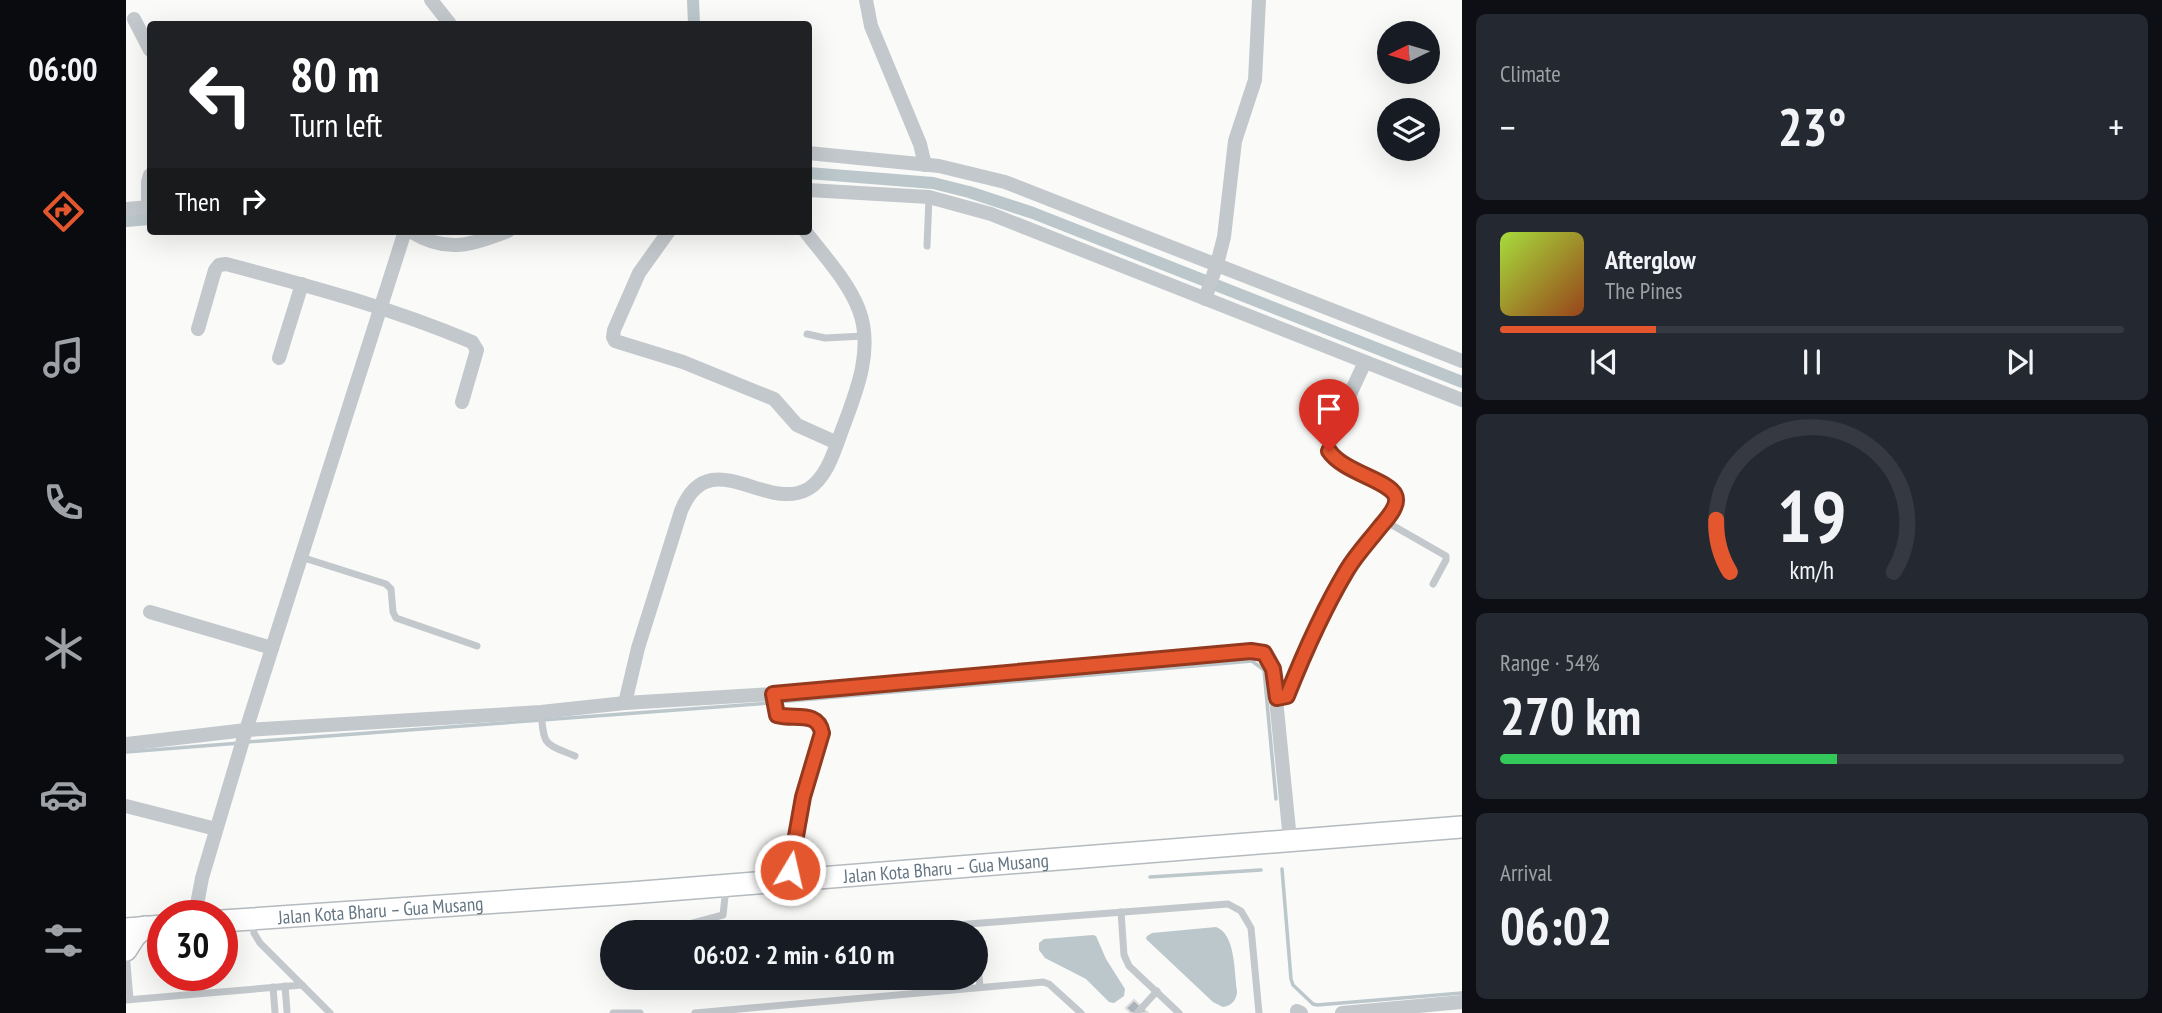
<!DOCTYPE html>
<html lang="en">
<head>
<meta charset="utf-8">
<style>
  body { margin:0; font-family:"PT Sans Narrow",sans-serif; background:#242831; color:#f1f3f6; height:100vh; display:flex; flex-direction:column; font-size:26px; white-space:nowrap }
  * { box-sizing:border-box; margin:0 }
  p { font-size:23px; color:#9ea1a6 }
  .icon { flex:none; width:38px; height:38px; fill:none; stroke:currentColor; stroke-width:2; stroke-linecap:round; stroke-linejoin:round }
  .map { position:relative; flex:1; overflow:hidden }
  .sheet { display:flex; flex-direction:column; gap:14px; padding:14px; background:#0d0f14; width:700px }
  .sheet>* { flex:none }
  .top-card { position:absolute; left:21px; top:21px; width:665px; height:214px; border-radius:7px; box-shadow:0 7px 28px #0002; background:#202124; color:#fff; overflow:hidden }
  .needle { width:46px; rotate:265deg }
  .buttons { position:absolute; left:1251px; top:21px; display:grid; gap:14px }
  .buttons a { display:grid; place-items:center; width:63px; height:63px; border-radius:50%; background:#171b24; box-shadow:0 7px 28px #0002; font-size:35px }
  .speed { position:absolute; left:21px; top:900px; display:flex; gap:14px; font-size:35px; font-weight:700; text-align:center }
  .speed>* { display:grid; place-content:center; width:91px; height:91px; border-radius:50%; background:#171b24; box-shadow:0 7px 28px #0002; line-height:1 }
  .speed .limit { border:10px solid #d22; background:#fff; color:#111 }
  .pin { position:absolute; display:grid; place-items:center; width:60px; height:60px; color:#fff; margin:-72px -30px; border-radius:50% 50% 50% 0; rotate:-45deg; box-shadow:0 0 7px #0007 }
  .pin .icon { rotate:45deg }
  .me { position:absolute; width:77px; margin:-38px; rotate:9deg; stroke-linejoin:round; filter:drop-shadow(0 0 5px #0008) }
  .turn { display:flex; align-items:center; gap:24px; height:147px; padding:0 28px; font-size:32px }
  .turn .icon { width:91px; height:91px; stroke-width:2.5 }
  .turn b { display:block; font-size:49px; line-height:60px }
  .then { display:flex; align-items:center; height:66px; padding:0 28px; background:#0003; gap:14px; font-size:26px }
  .big { font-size:52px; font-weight:700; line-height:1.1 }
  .sheet .card { flex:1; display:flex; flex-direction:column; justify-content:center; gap:10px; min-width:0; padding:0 24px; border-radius:10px; background:#242831 }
  .sheet .dial { align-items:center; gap:0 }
  .dial svg { height:182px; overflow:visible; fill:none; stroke:#363941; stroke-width:7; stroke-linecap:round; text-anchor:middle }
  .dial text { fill:#f1f3f6; stroke:none }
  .song { display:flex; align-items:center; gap:21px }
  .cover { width:84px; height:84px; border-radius:10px; background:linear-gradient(135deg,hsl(80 70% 55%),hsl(20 70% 35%)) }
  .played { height:7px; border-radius:4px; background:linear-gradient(90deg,#e4572e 25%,#363941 25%) }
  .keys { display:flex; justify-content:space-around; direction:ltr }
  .heat { display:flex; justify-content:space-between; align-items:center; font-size:38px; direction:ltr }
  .charge { height:10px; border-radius:5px; background:linear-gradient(90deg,#34c759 54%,#363941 0) }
  .trip { position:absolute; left:474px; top:920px; width:388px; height:70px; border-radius:35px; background:#171b24; box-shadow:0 7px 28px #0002; font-weight:700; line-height:70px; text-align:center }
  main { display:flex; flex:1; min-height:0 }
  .tabs { display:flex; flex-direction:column; width:126px; justify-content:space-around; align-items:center; background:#090b0e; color:#9ea1a6 }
  .tabs .icon { width:49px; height:49px }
  .tabs .on { color:#e4572e }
  .tabs b { font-size:32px; color:#f1f3f6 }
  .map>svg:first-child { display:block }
  .water { fill:#bbc7cb }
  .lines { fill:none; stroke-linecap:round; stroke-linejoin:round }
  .stream { stroke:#bbc7cb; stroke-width:3.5 }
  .canal { stroke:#bbc7cb; stroke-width:12 }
  .building { fill:#aab3b9; stroke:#dcdcda; stroke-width:2 }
  .primary-casing { stroke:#b5babe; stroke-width:24 }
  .lane { stroke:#c3c8cc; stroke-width:7 }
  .street { stroke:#c3c8cc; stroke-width:14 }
  .primary { stroke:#fff; stroke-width:21 }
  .route-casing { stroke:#94391e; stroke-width:18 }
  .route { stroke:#e4572e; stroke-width:12 }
  .labels { text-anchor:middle; stroke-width:7; stroke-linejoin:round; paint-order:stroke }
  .street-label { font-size:19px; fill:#657683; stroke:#fff }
</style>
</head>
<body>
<main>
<nav class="tabs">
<b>06:00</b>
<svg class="icon on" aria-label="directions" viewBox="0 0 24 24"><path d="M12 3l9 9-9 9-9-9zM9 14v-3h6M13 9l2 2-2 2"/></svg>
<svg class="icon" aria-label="music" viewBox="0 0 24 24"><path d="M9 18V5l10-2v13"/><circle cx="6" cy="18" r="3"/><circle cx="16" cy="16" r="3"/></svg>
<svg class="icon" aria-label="phone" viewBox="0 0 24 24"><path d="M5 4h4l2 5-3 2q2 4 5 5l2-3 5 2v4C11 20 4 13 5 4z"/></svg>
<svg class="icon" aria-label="climate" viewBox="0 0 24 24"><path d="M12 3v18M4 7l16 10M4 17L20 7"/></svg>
<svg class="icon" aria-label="car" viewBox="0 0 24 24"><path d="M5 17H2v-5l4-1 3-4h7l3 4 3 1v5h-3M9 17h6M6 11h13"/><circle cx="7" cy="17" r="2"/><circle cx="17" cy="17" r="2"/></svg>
<svg class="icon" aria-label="filters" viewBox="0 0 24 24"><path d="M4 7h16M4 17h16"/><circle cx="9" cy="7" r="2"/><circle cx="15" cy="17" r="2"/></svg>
</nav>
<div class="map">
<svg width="1336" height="1013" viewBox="0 0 1336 1013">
  <rect width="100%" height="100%" fill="#fafaf8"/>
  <g class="water">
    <path d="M1090,927c20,7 18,46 21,64 0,8 -5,15 -14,16l-10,-5 -67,-63 1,-3 5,-3z"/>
    <path d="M967,935l3,1 10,23 19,30 -1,7 -10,7 -5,-1 -23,-23 -41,-21 -6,-8v-7l5,-4z"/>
  </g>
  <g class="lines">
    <g class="stream">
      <path d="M652,702l474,-41 12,9 12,129"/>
      <path d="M121,742l523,-39"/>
      <path d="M0,752l114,-9"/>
      <path d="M1156,869l9,110 2,6 20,19 4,1 145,-12"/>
      <path d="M1024,877l111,-7"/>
    </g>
    <g class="canal">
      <path d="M567,0l1,24"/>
      <path d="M682,173l125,10 36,9 64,21 429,169"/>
      <path d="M0,221l24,-2"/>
    </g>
  </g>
  <path class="building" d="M1008,1000l14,13h-17l-5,-5z"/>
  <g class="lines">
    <g class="primary-casing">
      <g id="primary">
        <path id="s1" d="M96,921l408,-28 832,-66"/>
        <path d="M0,929l37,-3"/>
        <path d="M0,950l9,-14 10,-9"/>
      </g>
    </g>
    <g class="lane">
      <path d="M801,246l2,-49"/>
      <path d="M681,334l18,4 39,-2"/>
      <path d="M1259,521l61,35v4l-13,24"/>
      <path d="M175,557l85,27 5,5 2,23 3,6 81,28"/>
      <path d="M415,712c3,35 3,31 34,44"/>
      <path d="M995,912l3,43 5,11 50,47"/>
      <path d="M127,922l1,11 6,10 70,70"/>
      <path d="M567,923l30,-8 3,-27"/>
      <path d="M829,925l273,-21 13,7 10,17 8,85"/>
      <path d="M850,946l4,41"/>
      <path d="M0,952l4,47"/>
      <path d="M159,986l2,25"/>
      <path d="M147,987l2,25"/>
      <path d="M0,1000l176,-15"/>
      <path d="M487,1013h27"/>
      <path d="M569,1013l348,-31 6,2 32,29"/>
      <path d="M1011,1013l20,-22"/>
    </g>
    <g class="street">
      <path d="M305,0l19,24"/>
      <path d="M740,0l5,26 49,118 5,21"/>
      <path d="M8,19l16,31"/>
      <path d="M682,153l131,13 66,16 457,179"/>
      <path d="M682,190l121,7 62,17 471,186"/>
      <path d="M22,207v-25l2,-7"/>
      <path d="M0,209l24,-2"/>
      <path d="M284,231c37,23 60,14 98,0"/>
      <path d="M543,231l-30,42 -25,57 -1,7 2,4 68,21 91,37 23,26 40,18"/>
      <path d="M1079,299l12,-35 7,-27 11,-96 20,-61 4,-80"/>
      <path d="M72,329l17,-59 4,-5 7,-1c84,22 166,44 246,78l5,8 -15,52"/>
      <path d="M153,358l23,-74"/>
      <path d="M24,612l122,36"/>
      <path d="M647,694l4,20c17,6 41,-4 45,19l-22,77 -9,68"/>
      <path d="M1151,698l10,-2c19,-49 40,-102 73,-143 8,-11 41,-45 35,-58 -7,-15 -53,-23 -66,-44l1,-14 35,-75"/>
      <path d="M499,703l13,-55 43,-137c28,-70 84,2 127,-22 19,-11 27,-40 34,-59 14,-37 32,-80 17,-120 -11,-29 -35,-54 -54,-79"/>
      <path d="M0,744l120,-14 295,-18 84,-9 148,-9 486,-43 5,2 9,16 17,171"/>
      <path d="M0,806l90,23"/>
      <path d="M69,915l7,-37 44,-148 159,-499"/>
      <path d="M1171,1011l4,2"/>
      <path d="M1216,1013l120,-11"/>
    </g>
    <use href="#primary" class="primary"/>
  </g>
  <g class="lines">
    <g class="route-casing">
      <path id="route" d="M664,870l13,-73 19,-64c-4,-23 -28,-13 -45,-18l-4,-21 478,-43 13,2 9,16 4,29 10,-2c17,-43 36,-86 60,-126 9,-15 22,-29 33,-43 6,-7 20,-22 15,-32 -7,-15 -52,-23 -66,-44"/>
    </g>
    <use href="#route" class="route"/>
  </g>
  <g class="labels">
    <g class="street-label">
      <text dy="7" stroke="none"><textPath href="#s1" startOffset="726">Jalan Kota Bharu – Gua Musang</textPath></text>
      <text dy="7" stroke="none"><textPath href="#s1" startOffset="159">Jalan Kota Bharu – Gua Musang</textPath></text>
    </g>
  </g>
</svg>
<div class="buttons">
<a><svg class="needle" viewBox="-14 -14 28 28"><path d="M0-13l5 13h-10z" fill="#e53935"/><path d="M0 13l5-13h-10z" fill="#9ea1a6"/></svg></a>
<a><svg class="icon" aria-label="layers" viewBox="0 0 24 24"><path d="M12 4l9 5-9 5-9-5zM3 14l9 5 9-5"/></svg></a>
</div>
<div class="speed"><div class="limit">30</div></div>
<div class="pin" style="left:1203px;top:451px;background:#d93025"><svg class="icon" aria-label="arrive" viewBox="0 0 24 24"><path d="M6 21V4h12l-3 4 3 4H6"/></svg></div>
<svg class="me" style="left:664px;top:870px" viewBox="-20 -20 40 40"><circle r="17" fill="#e4572e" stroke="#fff" stroke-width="3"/><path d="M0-11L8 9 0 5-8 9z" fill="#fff"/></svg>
<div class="trip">06:02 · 2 min · 610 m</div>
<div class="top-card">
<div class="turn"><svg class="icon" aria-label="left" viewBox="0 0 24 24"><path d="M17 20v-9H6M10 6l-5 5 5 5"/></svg><div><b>80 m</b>Turn left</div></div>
<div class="then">Then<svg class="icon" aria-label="right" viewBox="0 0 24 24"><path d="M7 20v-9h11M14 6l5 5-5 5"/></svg></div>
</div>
</div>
<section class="sheet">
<div class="card"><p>Climate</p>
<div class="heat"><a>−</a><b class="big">23°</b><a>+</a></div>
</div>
<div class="card">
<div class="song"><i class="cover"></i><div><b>Afterglow</b><p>The Pines</p></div></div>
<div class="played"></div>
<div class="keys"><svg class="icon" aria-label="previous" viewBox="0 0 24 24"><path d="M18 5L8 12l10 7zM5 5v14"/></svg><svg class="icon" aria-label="pause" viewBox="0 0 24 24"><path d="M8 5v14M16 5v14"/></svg><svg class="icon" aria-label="next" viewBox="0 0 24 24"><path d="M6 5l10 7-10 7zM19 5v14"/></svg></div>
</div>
<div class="card dial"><svg viewBox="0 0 100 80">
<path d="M14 69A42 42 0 1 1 86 69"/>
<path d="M14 69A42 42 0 0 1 8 46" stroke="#e4572e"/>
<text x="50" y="56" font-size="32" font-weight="700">19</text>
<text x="50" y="72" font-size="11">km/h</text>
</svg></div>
<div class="card"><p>Range · 54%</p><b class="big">270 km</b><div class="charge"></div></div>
<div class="card"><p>Arrival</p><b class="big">06:02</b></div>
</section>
</main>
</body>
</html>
